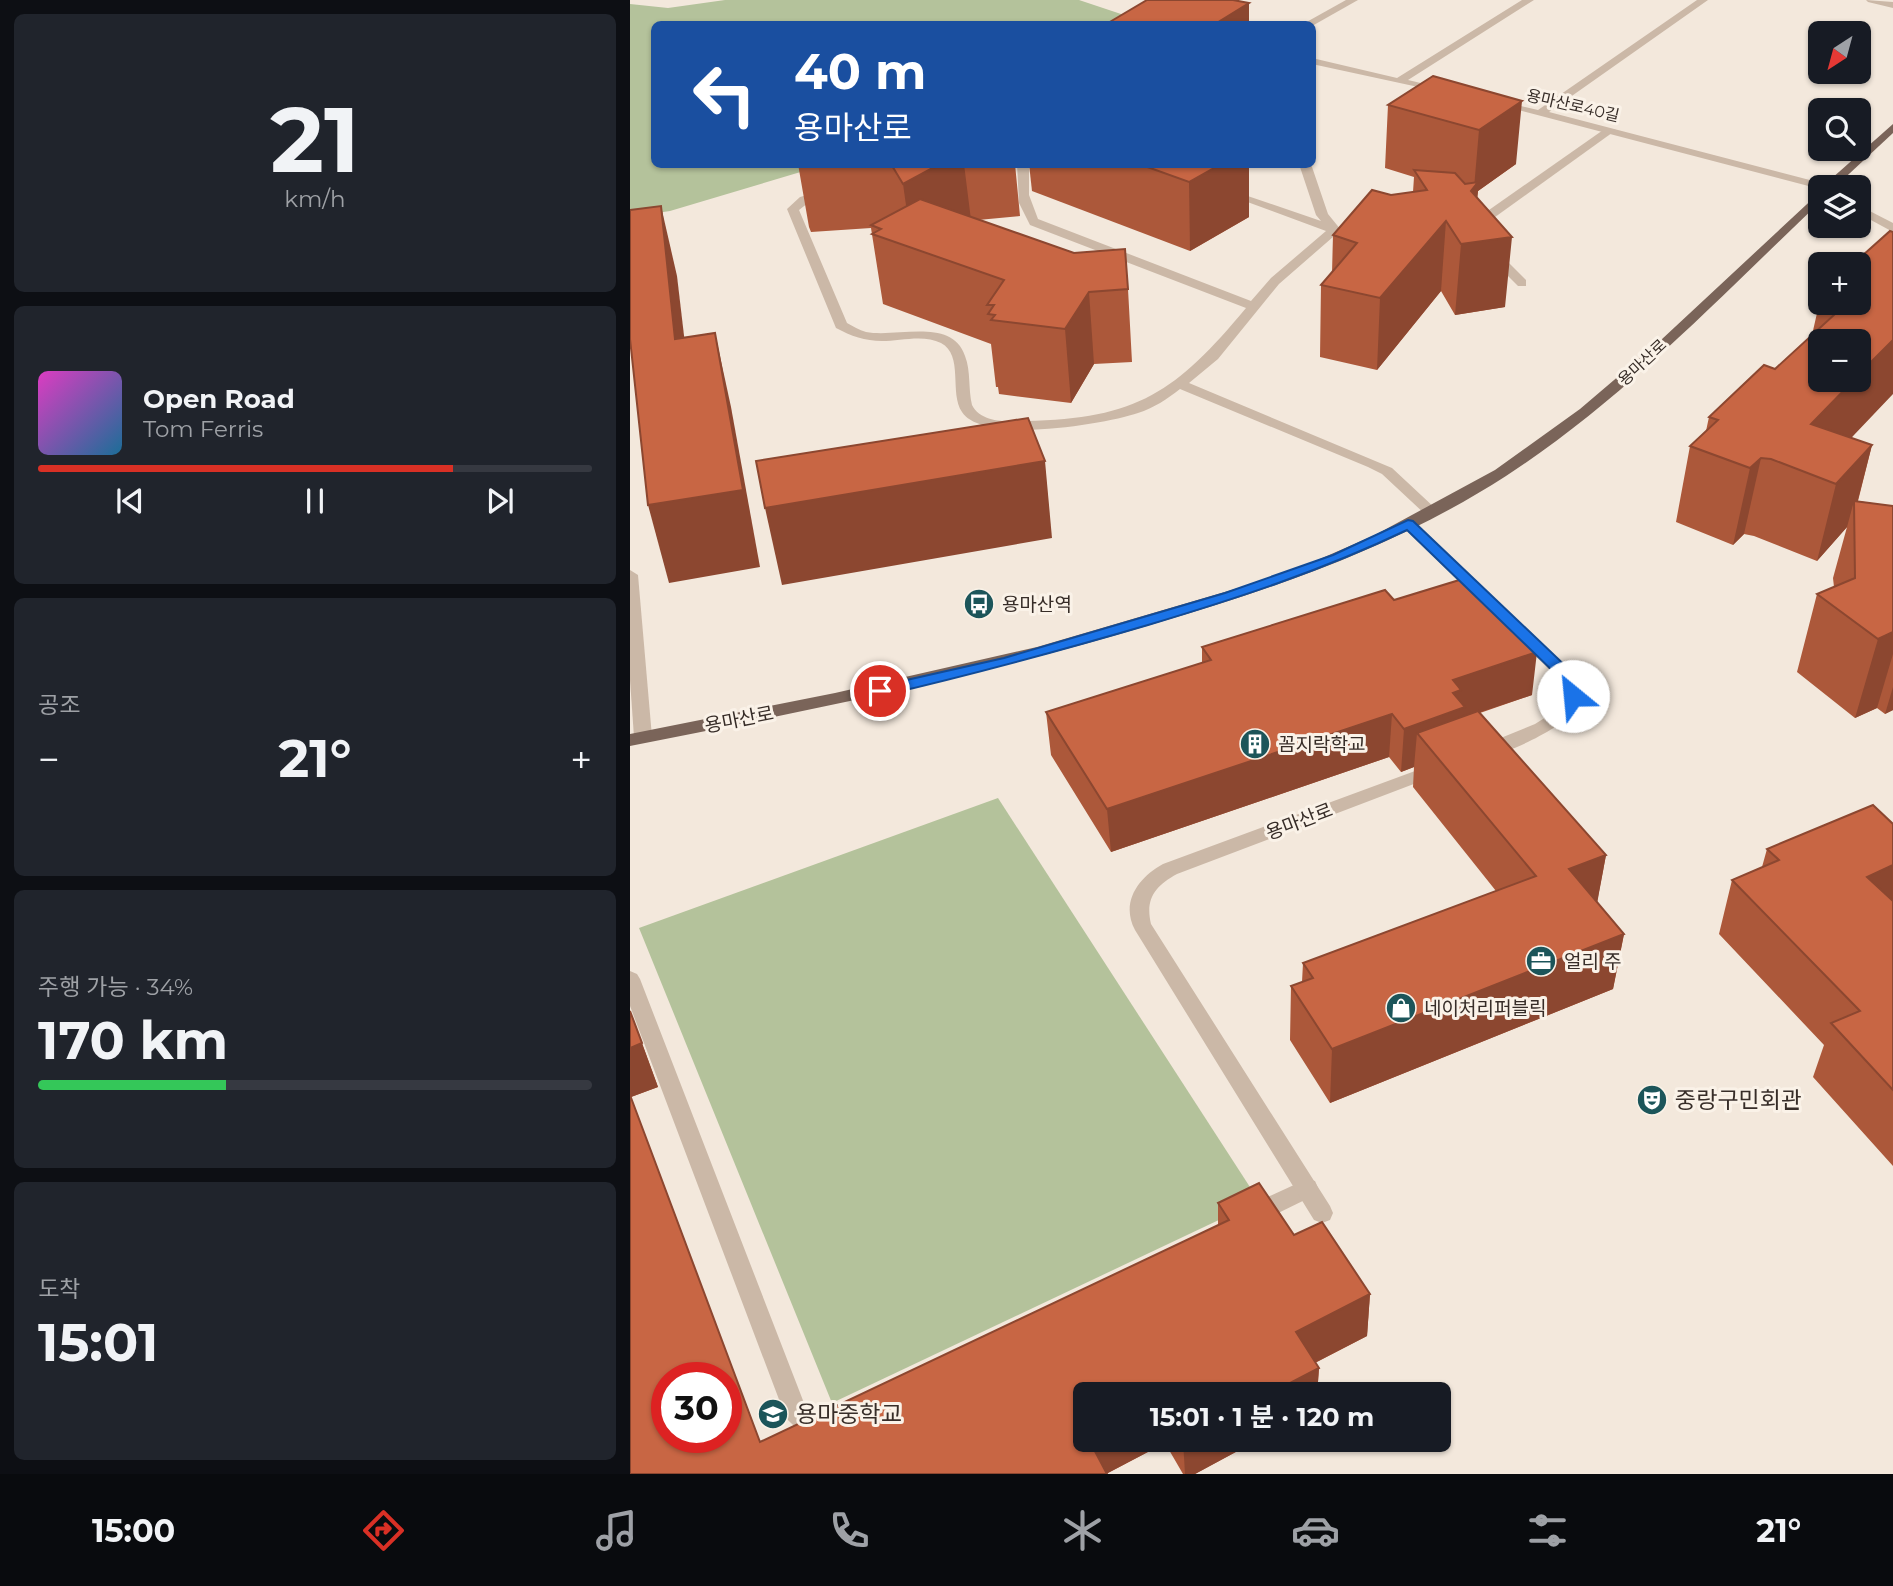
<!DOCTYPE html>
<html lang="ko">
<head>
<meta charset="utf-8">
<style>
  body { margin:0; font-family:Montserrat,"Noto Sans KR",sans-serif; background:#20242c; color:#f1f3f6; height:100vh; display:flex; flex-direction:column; font-size:26px; white-space:nowrap }
  * { box-sizing:border-box; margin:0 }
  p { font-size:23px; color:#9ea1a6 }
  .icon { flex:none; width:38px; height:38px; fill:none; stroke:currentColor; stroke-width:2; stroke-linecap:round; stroke-linejoin:round }
  .map { position:relative; flex:1; overflow:hidden }
  .panel { display:flex; flex-direction:column; gap:14px; padding:14px; background:#0d0f14; width:630px }
  .panel>* { flex:none }
  .hud { position:absolute; left:21px; top:21px; width:665px; height:147px; border-radius:10px; box-shadow:0 2px 5px #0004; background:#1a4fa0; color:#fff; overflow:hidden }
  .needle { width:46px; rotate:216deg }
  .fabs { position:absolute; left:1178px; top:21px; display:grid; gap:14px }
  .fabs a { display:grid; place-items:center; width:63px; height:63px; border-radius:10px; background:#171b24; box-shadow:0 2px 5px #0004; font-size:35px }
  .speed { position:absolute; left:21px; top:1362px; display:flex; gap:14px; font-size:35px; font-weight:700; text-align:center }
  .speed>* { display:grid; place-content:center; width:91px; height:91px; border-radius:50%; background:#171b24; box-shadow:0 2px 5px #0004; line-height:1 }
  .speed .limit { border:10px solid #d22; background:#fff; color:#111 }
  .pin { position:absolute; display:grid; place-items:center; width:60px; height:60px; color:#fff; margin:-30px; border:4px solid #fff; border-radius:50%; box-shadow:0 2px 7px #0007 }
  .me { position:absolute; width:77px; margin:-38px; rotate:332deg; stroke-linejoin:round; filter:drop-shadow(0 0 5px #0008) }
  .turn { display:flex; align-items:center; gap:24px; height:147px; padding:0 28px; font-size:32px }
  .turn .icon { width:91px; height:91px; stroke-width:2.5 }
  .turn b { display:block; font-size:49px; line-height:60px }
  .big { font-size:52px; font-weight:700; line-height:1.1 }
  .panel .tile { flex:1; display:flex; flex-direction:column; justify-content:center; gap:10px; min-width:0; padding:0 24px; border-radius:10px; background:#20242c }
  .panel .dial { align-items:center; gap:0 }
  .dial b { font-size:91px; line-height:1 }
  .song { display:flex; align-items:center; gap:21px }
  .cover { width:84px; height:84px; border-radius:10px; background:linear-gradient(135deg,hsl(310 70% 55%),hsl(200 70% 35%)) }
  .played { height:7px; border-radius:4px; background:linear-gradient(90deg,#d93025 75%,#363941 75%) }
  .keys { display:flex; justify-content:space-around; direction:ltr }
  .heat { display:flex; justify-content:space-between; align-items:center; font-size:38px; direction:ltr }
  .charge { height:10px; border-radius:5px; background:linear-gradient(90deg,#34c759 34%,#363941 0) }
  .trip { position:absolute; left:443px; top:1382px; width:378px; height:70px; border-radius:10px; background:#171b24; box-shadow:0 2px 5px #0004; font-weight:700; line-height:70px; text-align:center }
  .tab-bar { display:flex; height:112px; justify-content:space-around; align-items:center; background:#090b0e; color:#9ea1a6 }
  .tab-bar .icon { width:49px; height:49px }
  .tab-bar .current { color:#d93025 }
  .tab-bar b { font-size:32px; color:#f1f3f6 }
  main { display:flex; flex:1; min-height:0 }
  .map>svg:first-child { display:block }
  .green { fill:#b4c29b }
  .lines { fill:none; stroke-linecap:round; stroke-linejoin:round }
  .service { fill:#cbb8a7; fill-rule:evenodd }
  .minor { fill:#cbb8a7; fill-rule:evenodd }
  .primary { fill:#7a6459; fill-rule:evenodd }
  .wall { fill:#ac583a }
  .shaded-wall { fill:#8c4730 }
  .building { fill:#c86644; stroke:#8c4730; stroke-width:2; fill-rule:evenodd }
  .route { fill:#1a73e8; stroke:#114b97; stroke-width:2 }
  .labels { text-anchor:middle; stroke-width:6; stroke-linejoin:round; paint-order:stroke }
  .far-street-label { font-size:16px; fill:#372d28; stroke:#faf2e8 }
  .poi-label { font-size:19px; fill:#372d28; stroke:#faf2e8; text-anchor:start }
  .street-label { font-size:19px; fill:#372d28; stroke:#faf2e8 }
  .near-poi-label { font-size:23px; fill:#372d28; stroke:#faf2e8; text-anchor:start }
</style>
</head>
<body>
<main>
<section class="panel">
<div class="tile dial"><b>21</b><p>km/h</p></div>
<div class="tile">
<div class="song"><i class="cover"></i><div><b>Open Road</b><p>Tom Ferris</p></div></div>
<div class="played"></div>
<div class="keys"><svg class="icon" aria-label="previous" viewBox="0 0 24 24"><path d="M18 5L8 12l10 7zM5 5v14"/></svg><svg class="icon" aria-label="pause" viewBox="0 0 24 24"><path d="M8 5v14M16 5v14"/></svg><svg class="icon" aria-label="next" viewBox="0 0 24 24"><path d="M6 5l10 7-10 7zM19 5v14"/></svg></div>
</div>
<div class="tile"><p>공조</p>
<div class="heat"><a>−</a><b class="big">21°</b><a>+</a></div>
</div>
<div class="tile"><p>주행 가능 · 34%</p><b class="big">170 km</b><div class="charge"></div></div>
<div class="tile"><p>도착</p><b class="big">15:01</b></div>
</section>
<div class="map">
<svg width="1263" height="1474" viewBox="0 0 1263 1474">
  <rect width="100%" height="100%" fill="#f3e8dc"/>
  <g class="green">
    <path d="M95,0h354l51,17 -10,7h-466v140l170,1 -154,46 -40,6v-213l38,4z"/>
    <path d="M368,798l261,403 -427,202 -193,-475z"/>
  </g>
  <g class="lines">
    <g class="service">
      <path d="M716,0h12l-46,26 -9,-2z"/>
      <path d="M976,128l10,2 -139,100h-8v-6z"/>
      <path d="M387,164h12v31l9,24 213,82 20,-23 55,-47 -103,-38 10,-2 88,30 -5,-6 -17,-51h12l17,50 13,16 -62,54 -61,75 -29,24 203,85 44,41 3,3 -3,3h-10l-44,-41 -14,-7 -188,-78c-13,10 -26,19 -42,24 -32,11 -155,32 -176,-1 -13,-19 2,-57 -21,-69 -17,-9 -41,-2 -59,-2 -17,0 -31,-5 -46,-13l-49,-119 13,-12 25,-7 6,4 -2,2 -21,7 -9,7 48,113c6,3 12,7 19,9 31,6 86,-15 99,24 6,15 3,33 7,49 9,18 36,17 54,16 111,-2 150,-29 220,-113l-216,-83 -11,-22z"/>
      <path d="M862,249l4,1 30,30v6h-8l-30,-30v-6z"/>
      <path d="M0,570l8,5 14,162 -9,6 -9,-6 -4,-57z"/>
      <path d="M0,971l7,3 3,5 164,424 10,10 12,-2 9,4 3,8 -3,8c-23,9 -33,4 -49,-13l-156,-412z"/>
      <path d="M677,1179l8,2 3,7 -3,7 -53,26 -8,3 -8,-3 -3,-7 3,-7z"/>
    </g>
    <g class="minor">
      <path d="M892,0h12l-126,80 38,9v4l-134,-29v-6l85,20z"/>
      <path d="M1067,0h11l-159,112 280,73 2,2 -11,2 -325,-85 5,-3 38,9z"/>
      <path d="M1236,0l27,2v6l-25,-6z"/>
      <path d="M1228,205l35,18v9l-35,-19z"/>
      <path d="M778,519l5,2 159,151 8,15 -4,26c-18,14 -73,47 -95,41l-3,-4 3,-4 54,-22 27,-17 2,-20 -5,-8 -156,-152 -3,-3z"/>
      <path d="M804,764l9,6 -3,4 -263,100c-22,12 -32,25 -26,50l179,282 3,7 -3,7 -8,3 -8,-3 -179,-290c-15,-28 4,-53 28,-66z"/>
    </g>
    <g class="primary">
      <path d="M1263,124v9l-58,54h-13z"/>
      <path d="M1190,192v10c-101,96 -197,198 -314,274 -107,69 -224,110 -346,146 -174,53 -352,89 -530,124v-12l205,-41 202,-46 215,-63 61,-22 62,-27 120,-65 85,-61 81,-69z"/>
    </g>
  </g>
  <g class="wall">
    <path d="M803,76l83,88 -38,27 -1,7 28,109 -50,8 -14,-24 -64,79 -57,-13 1,-72 11,-12 1,-38 58,-40 22,-3 1,-15 -29,-9 3,-63z"/>
    <path d="M168,164h217l5,52 -42,4 150,69 4,73 -38,2 -23,39 -72,-9 -1,-7h-2l-5,-43 -108,-40 -12,-76 -60,4 -2,-5z"/>
    <path d="M399,164h220v53l-59,34 -158,-60z"/>
    <path d="M1190,300v3h38l-6,135 20,7 -14,56 35,5v204l-8,4 -8,-6 -22,10 -58,-46 20,-78 17,-7 -1,-9 14,-51 -30,34 -63,-25 -10,-2 -11,11 -57,-23 14,-76 16,-15 3,-14 66,-48 37,-34z"/>
    <path d="M764,600l138,95 -52,18 126,142 -9,47 27,32 -11,55 -283,114 -40,-63 1,-54 11,-4 1,-19 193,-72 -83,-104 1,-20 -13,5 -12,-15 -278,95 -60,-97 -5,-43 156,-49v-16z"/>
    <path d="M1263,824v342l-80,-89 11,-32 -105,-111 13,-54 30,-13 5,-18z"/>
    <path d="M0,1011l28,76 -27,10 129,345 458,-217v-22l76,32 76,59 -3,42 -52,27 4,5 -2,27h-232v45h173l-63,34h-12l-18,-31 -59,31h-476z"/>
  </g>
  <g class="shaded-wall">
    <path d="M619,3v21h-34z"/>
    <path d="M892,101l-6,63 -38,27 -5,51 39,-5 -7,70 -50,8 6,-71 10,-53 3,-3 5,-58z"/>
    <path d="M310,164h24l7,56 -59,28 -9,-64z"/>
    <path d="M591,164h28v53l-59,34 -1,-69z"/>
    <path d="M31,206l16,70 16,136 -18,-73z"/>
    <path d="M816,221l-5,70 -64,79 3,-72z"/>
    <path d="M459,292l5,72 -23,39 -6,-74z"/>
    <path d="M85,333l16,74 29,160 -91,16 -21,-78z"/>
    <path d="M1263,340v54l-78,82 -4,-52 43,-44h4v-5z"/>
    <path d="M1242,445l-18,70v-14l-7,26 -30,34 19,-77z"/>
    <path d="M1131,458l-17,76 -11,11 17,-77z"/>
    <path d="M415,461l7,77 -270,47 -17,-77z"/>
    <path d="M1263,632v22l-16,54 -22,10 23,-79z"/>
    <path d="M907,652l-5,43 -115,38 -3,34 -13,5 3,-43 49,-49z"/>
    <path d="M1263,687v23l-8,4z"/>
    <path d="M762,714l-3,43 -278,95 -4,-43z"/>
    <path d="M976,855l-10,54 -27,-40z"/>
    <path d="M1263,865v47l-26,-35z"/>
    <path d="M994,934l-11,55 -283,114 2,-54z"/>
    <path d="M12,1043l16,44 -27,10 -1,-2v-47z"/>
    <path d="M740,1294l-3,42 -72,37 1,-41z"/>
    <path d="M689,1368l-2,27h-50z"/>
    <path d="M459,1440h76v3l-59,31z"/>
    <path d="M553,1440h75l-63,34h-10z"/>
  </g>
  <g class="building">
    <path d="M517,0h86l16,3 -34,21h-103l-4,-1z"/>
    <path d="M803,76l89,25 -43,29 -91,-25z"/>
    <path d="M261,164h49l-37,20z"/>
    <path d="M509,164h82l-32,18z"/>
    <path d="M784,170l41,3 10,11 13,-2 -7,9 41,46 -51,7 -15,-23 -66,77 -59,-13 36,-42 -24,-8 39,-45 19,5 36,-5z"/>
    <path d="M290,199l154,54 51,-4 3,40 -39,3 -24,37 -74,-9 4,-5 -7,-1 6,-9h-7l17,-25 -132,-46 9,-5 -10,-4z"/>
    <path d="M31,206l14,133 40,-6 28,157 -95,15 -18,-166v-129z"/>
    <path d="M1260,231l3,1v108l-35,35v-34h-38v39h34l-43,44 61,21 -36,39 -65,-25 -10,-1 -11,10 -60,-22 28,-26 -9,-3 55,-52 11,4 72,-66h11v-39h-5z"/>
    <path d="M398,418l17,43 -280,47 -9,-47z"/>
    <path d="M1224,501l39,5v126l-15,7 -61,-45 38,-16z"/>
    <path d="M836,578l71,74 -84,28 8,10 -8,3 12,14 -61,22 -12,-15 -285,95 -61,-97 165,-52 -9,-13 183,-57 9,10z"/>
    <path d="M848,711l128,144 -37,14 55,65 -292,115 -41,-63 22,-8 -10,-15 233,-87 -119,-143z"/>
    <path d="M1243,805l20,19v41l-26,12 26,24v189l-62,-67 29,-12 -128,-131 47,-20 -12,-11z"/>
    <path d="M0,1011l12,32 -12,5z"/>
    <path d="M0,1095l130,347 469,-222 -11,-17 41,-20 35,52 28,-13 48,72 -74,38 23,36 -52,27h-182v45h4l18,34h-477zM37,1377h59v60h-59z"/>
  </g>
  <path class="route" d="M778,520l5,1 159,151 8,15 -2,13h-11l-7,-22 -153,-148c-86,41 -169,68 -259,95 -89,26 -177,50 -268,71l-7,-5 7,-5 124,-28 221,-65 108,-38z"/>
  <defs>
    <g id="bus-disc" transform="scale(1.575)"><circle r="9.5" fill="#1c555a" stroke="#faf2e8"/><path d="M-5-6H5V4H4V6H2V4H-2V6H-4V4H-5ZM-3.5-4V0h7V-4ZM-3.5 1.2v1.5H-2V1.2ZM2 1.2v1.5H3.5V1.2Z" fill="#fff"/></g>
    <g id="building-disc" transform="scale(1.575)"><circle r="9.5" fill="#1c555a" stroke="#faf2e8"/><path d="M-4-6H4V6H1V3H-1V6H-4ZM-2.5-4.3h1.7v1.8h-1.7ZM.8-4.3h1.7v1.8H.8ZM-2.5-1h1.7V.8h-1.7ZM.8-1h1.7V.8H.8Z" fill="#fff"/></g>
    <g id="office-disc" transform="scale(1.575)"><circle r="9.5" fill="#1c555a" stroke="#faf2e8"/><path d="M-6-3h4V-5.5h4V-3h4V5H-6ZM-1-4.5V-3h2v-1.5ZM-6 0V1H6V0Z" fill="#fff"/></g>
    <g id="shop-disc" transform="scale(1.575)"><circle r="9.5" fill="#1c555a" stroke="#faf2e8"/><path d="M-5-2.5h2.3a2.7 3.5 0 0 1 5.4 0H5L5.5 6h-11ZM-1.5-2.5h3a1.5 2.3 0 0 0-3 0Z" fill="#fff"/></g>
    <g id="theatre-disc" transform="scale(1.575)"><circle r="9.5" fill="#1c555a" stroke="#faf2e8"/><path d="M-5-5.5Q0-4 5-5.5V0Q5 5 0 6Q-5 5-5 0ZM-3.3-2.5H-1v1.5H-3.3ZM1-2.5H3.3v1.5H1ZM-2.8 1Q0 5.5 2.8 1Z" fill="#fff"/></g>
    <g id="school-disc" transform="scale(1.575)"><circle r="9.5" fill="#1c555a" stroke="#faf2e8"/><path d="M0-5L7-2L0 1L-7-2ZM-4 1L0 2.5L4 1V4Q0 6-4 4Z" fill="#fff"/></g>
  </defs>
  <g fill-rule="evenodd">
    <use href="#bus-disc" x="349" y="604"/>
    <use href="#building-disc" x="625" y="744"/>
    <use href="#office-disc" x="911" y="961"/>
    <use href="#shop-disc" x="771" y="1008"/>
    <use href="#theatre-disc" x="1022" y="1100"/>
    <use href="#school-disc" x="143" y="1414"/>
  </g>
  <g class="labels">
    <g class="far-street-label">
      <text transform="translate(943 105) rotate(13)" y="6">용마산로40길</text>
      <text transform="translate(1012 362) rotate(-43)" y="6">용마산로</text>
    </g>
    <g class="poi-label">
      <text x="372" y="611">용마산역</text>
      <text x="648" y="751">꼼지락학교</text>
      <text x="934" y="968">얼리 주</text>
      <text x="794" y="1015">네이처리퍼블릭</text>
    </g>
    <g class="street-label">
      <text transform="translate(109 719) rotate(-11)" y="7">용마산로</text>
      <text transform="translate(669 821) rotate(-21)" y="7">용마산로</text>
    </g>
    <g class="near-poi-label">
      <text x="1045" y="1108">중랑구민회관</text>
      <text x="166" y="1422">용마중학교</text>
    </g>
  </g>
</svg>
<div class="fabs">
<a><svg class="needle" viewBox="-14 -14 28 28"><path d="M0-13l5 13h-10z" fill="#e53935"/><path d="M0 13l5-13h-10z" fill="#9ea1a6"/></svg></a>
<a><svg class="icon" aria-label="search" viewBox="0 0 24 24"><circle cx="10" cy="10" r="6"/><path d="M15 15l6 6"/></svg></a>
<a><svg class="icon" aria-label="layers" viewBox="0 0 24 24"><path d="M12 4l9 5-9 5-9-5zM3 14l9 5 9-5"/></svg></a>
<a>+</a>
<a>−</a>
</div>
<div class="speed"><div class="limit">30</div></div>
<div class="pin" style="left:250px;top:691px;background:#d93025"><svg class="icon" aria-label="arrive" viewBox="0 0 24 24"><path d="M6 21V4h12l-3 4 3 4H6"/></svg></div>
<svg class="me" style="left:943px;top:696px" viewBox="-20 -20 40 40"><circle r="19" fill="#fff"/><path d="M0-13L10 11 0 6-10 11z" fill="#1a73e8"/></svg>
<div class="trip">15:01 · 1 분 · 120 m</div>
<div class="hud">
<div class="turn"><svg class="icon" aria-label="left" viewBox="0 0 24 24"><path d="M17 20v-9H6M10 6l-5 5 5 5"/></svg><div><b>40 m</b>용마산로</div></div>
</div>
</div>
</main>
<nav class="tab-bar">
<b>15:00</b>
<svg class="icon current" aria-label="directions" viewBox="0 0 24 24"><path d="M12 3l9 9-9 9-9-9zM9 14v-3h6M13 9l2 2-2 2"/></svg>
<svg class="icon" aria-label="music" viewBox="0 0 24 24"><path d="M9 18V5l10-2v13"/><circle cx="6" cy="18" r="3"/><circle cx="16" cy="16" r="3"/></svg>
<svg class="icon" aria-label="phone" viewBox="0 0 24 24"><path d="M5 4h4l2 5-3 2q2 4 5 5l2-3 5 2v4C11 20 4 13 5 4z"/></svg>
<svg class="icon" aria-label="climate" viewBox="0 0 24 24"><path d="M12 3v18M4 7l16 10M4 17L20 7"/></svg>
<svg class="icon" aria-label="car" viewBox="0 0 24 24"><path d="M5 17H2v-5l4-1 3-4h7l3 4 3 1v5h-3M9 17h6M6 11h13"/><circle cx="7" cy="17" r="2"/><circle cx="17" cy="17" r="2"/></svg>
<svg class="icon" aria-label="filters" viewBox="0 0 24 24"><path d="M4 7h16M4 17h16"/><circle cx="9" cy="7" r="2"/><circle cx="15" cy="17" r="2"/></svg>
<b>21°</b>
</nav>
</body>
</html>
